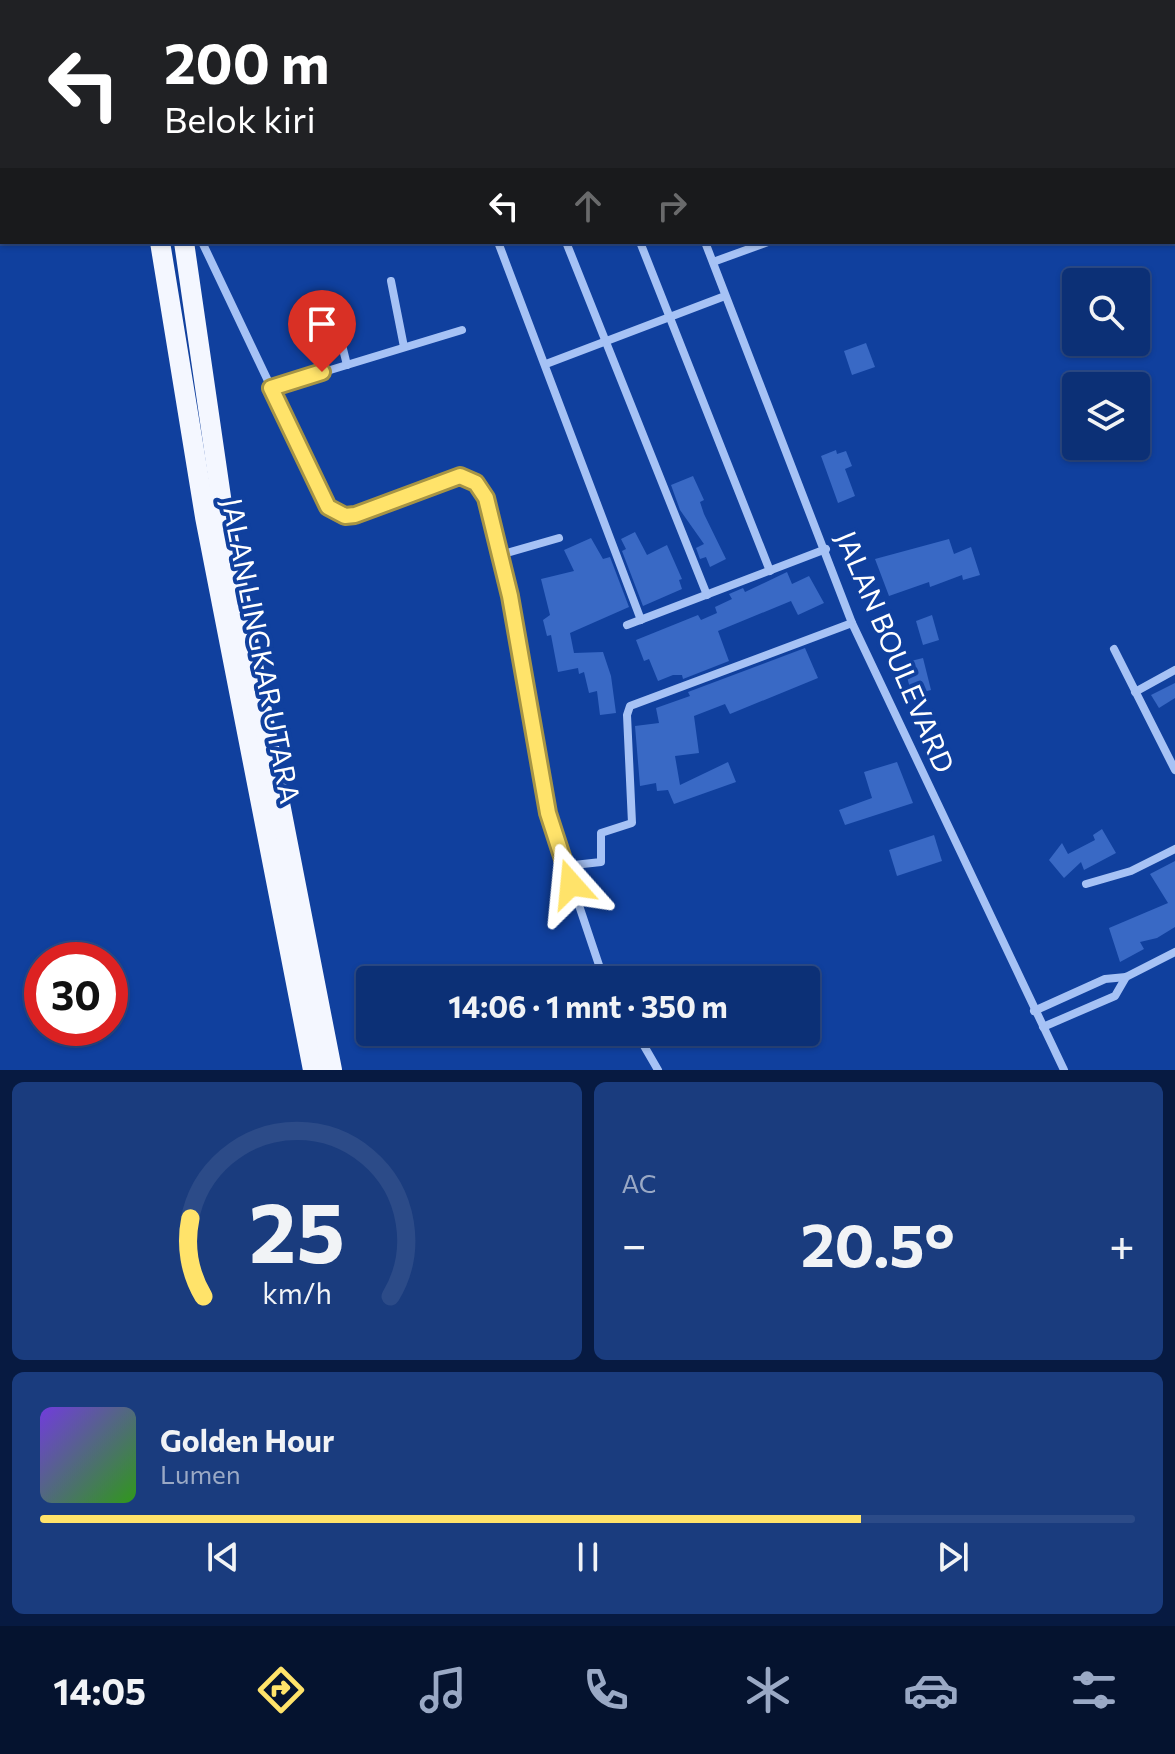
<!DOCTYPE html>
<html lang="id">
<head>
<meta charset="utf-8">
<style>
  body { margin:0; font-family:Commissioner,sans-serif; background:#1a3c7e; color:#f1f3f6; height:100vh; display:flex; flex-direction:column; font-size:30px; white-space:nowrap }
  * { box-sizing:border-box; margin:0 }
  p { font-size:26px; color:#9aa9c5 }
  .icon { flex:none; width:44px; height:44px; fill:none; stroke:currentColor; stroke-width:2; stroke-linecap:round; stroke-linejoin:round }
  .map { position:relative; height:1070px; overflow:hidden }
  .side { display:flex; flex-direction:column; gap:12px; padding:12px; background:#071a41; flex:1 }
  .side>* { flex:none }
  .hud { position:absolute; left:0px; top:0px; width:1176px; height:244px; box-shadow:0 2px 6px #0004,0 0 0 2px #2c4b88; background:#202124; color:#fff; overflow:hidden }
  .controls { position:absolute; left:1062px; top:268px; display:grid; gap:16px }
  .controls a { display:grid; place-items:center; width:88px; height:88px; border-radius:8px; background:#0c3076; box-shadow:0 2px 6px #0004,0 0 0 2px #2c4b88; font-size:40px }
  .speed { position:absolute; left:24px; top:942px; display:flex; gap:16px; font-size:40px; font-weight:700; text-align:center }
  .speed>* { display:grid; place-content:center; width:104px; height:104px; border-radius:50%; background:#0c3076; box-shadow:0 2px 6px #0004,0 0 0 2px #2c4b88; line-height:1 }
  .speed .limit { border:12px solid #d22; background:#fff; color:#111 }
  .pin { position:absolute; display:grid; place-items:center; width:68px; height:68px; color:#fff; margin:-82px -34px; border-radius:50% 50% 50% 0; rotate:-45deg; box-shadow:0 0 8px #0007 }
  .pin .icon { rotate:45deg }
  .me { position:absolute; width:88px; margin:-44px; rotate:342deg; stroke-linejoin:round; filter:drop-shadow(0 0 6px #0008) }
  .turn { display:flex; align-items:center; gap:28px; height:168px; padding:0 32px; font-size:36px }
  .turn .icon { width:104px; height:104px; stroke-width:2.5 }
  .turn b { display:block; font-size:56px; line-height:68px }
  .lanes { display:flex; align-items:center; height:76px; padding:0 32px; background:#0003; justify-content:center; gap:40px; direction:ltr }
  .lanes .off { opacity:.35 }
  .big { font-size:60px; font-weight:700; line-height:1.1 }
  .side .card { flex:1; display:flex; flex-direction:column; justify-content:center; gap:12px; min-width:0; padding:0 28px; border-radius:12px; background:#1a3c7e }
  .side .dial { align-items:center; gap:0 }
  .dial svg { height:208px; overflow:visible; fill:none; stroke:#2c4b88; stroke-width:7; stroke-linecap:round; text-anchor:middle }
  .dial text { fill:#f1f3f6; stroke:none }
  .song { display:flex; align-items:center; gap:24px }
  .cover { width:96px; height:96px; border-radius:12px; background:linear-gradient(135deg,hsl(260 70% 55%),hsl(110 70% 35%)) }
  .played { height:8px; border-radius:4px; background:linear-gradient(90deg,#ffe36a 75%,#2c4b88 75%) }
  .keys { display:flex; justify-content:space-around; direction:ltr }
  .heat { display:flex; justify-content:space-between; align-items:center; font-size:44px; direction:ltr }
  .side .tiles { flex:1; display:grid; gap:12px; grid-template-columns:1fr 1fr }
  .card:last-child { grid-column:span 2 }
  .trip { position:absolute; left:356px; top:966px; width:464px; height:80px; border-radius:8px; background:#0c3076; box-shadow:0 2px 6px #0004,0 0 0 2px #2c4b88; font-weight:700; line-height:80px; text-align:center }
  .tabs { display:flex; height:128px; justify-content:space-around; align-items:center; background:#05132f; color:#9aa9c5 }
  .tabs .icon { width:56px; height:56px }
  .tabs .on { color:#ffe36a }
  .tabs b { font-size:36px; color:#f1f3f6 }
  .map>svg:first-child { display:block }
  .building { fill:#3969c5 }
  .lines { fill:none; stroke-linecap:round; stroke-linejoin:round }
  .lane { stroke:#a6c2f5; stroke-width:6 }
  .street { stroke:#a6c2f5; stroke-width:8 }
  .primary { stroke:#f4f7ff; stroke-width:20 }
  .route-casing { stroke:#a69445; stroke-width:20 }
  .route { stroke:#ffe36a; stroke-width:14 }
  .labels { text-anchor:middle; stroke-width:8; stroke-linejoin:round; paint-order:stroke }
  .street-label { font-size:28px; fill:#fff; stroke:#10409e }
</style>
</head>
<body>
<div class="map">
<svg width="1175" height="1070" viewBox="0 0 1175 1070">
  <rect width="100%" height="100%" fill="#10409e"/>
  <g class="building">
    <path d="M866,343l9,24 -23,8 -8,-24z"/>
    <path d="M836,450l1,4 9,-3 6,15 -7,3 10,27 -17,7 -17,-47z"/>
    <path d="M693,476l11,24 -4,2 4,12 22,45 -16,8 -4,-10 -6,2 -4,-11 8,-4 -24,-34 -9,-25z"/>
    <path d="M635,532l12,23 20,-10 15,34 -3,1 3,9 -39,17 -21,-55 4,-2 -5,-10z"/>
    <path d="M591,538l12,21 7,-2 19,50 -59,26 4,20 29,-1 8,24 5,37 -16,2 -3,-24 -8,2 -5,-21 -5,2 -1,-6 -20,4 -7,-37 -4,1 -4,-16 7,-5 -9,-36 33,-8 -10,-21z"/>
    <path d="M949,539l5,15 17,-7 9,28 -17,5 -1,-5 -32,12 -1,-5 -40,14 -14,-37z"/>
    <path d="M787,572l5,12 17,-8 15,27 -26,12 -7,-14 -73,30 11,30 -46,18 -1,-4h-9l-15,6 -9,-22 -5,2 -8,-21 62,-25 3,5 16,-7 -2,-6 17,-8 -3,-5 14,-6 2,4z"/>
    <path d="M932,615l7,25 -16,5 -7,-24z"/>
    <path d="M805,648l13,30 -88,36 -5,-10 -31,12 5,37 -24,3 5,29 48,-23 8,20 -62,22 -6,-14 -11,1 -1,-8 -16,3 -5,-60 24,-3 -3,-15 34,-12 -2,-4z"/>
    <path d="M923,658l8,32 -19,5 -9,-32z"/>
    <path d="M1175,683v15l-16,10 -8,-13z"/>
    <path d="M897,762l16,41 -68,22 -6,-15 33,-12 -8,-26z"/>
    <path d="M1102,829l14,24 -32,17 -3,-8 -17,16 -15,-18 13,-17 6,11 27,-14 -2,-5z"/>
    <path d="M934,835l8,26 -45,15 -8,-26z"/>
    <path d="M1175,861v66l-18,11 -17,4 4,7 -24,13 -11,-34 59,-25 -18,-29z"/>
  </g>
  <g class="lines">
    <path class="lane" d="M0,231l2,-1"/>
    <g class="street">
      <path d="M7,0l2,2"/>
      <path d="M411,0l1,2"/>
      <path d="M609,0l1,2"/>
      <path d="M421,2l4,-2"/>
      <path d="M533,2l6,-2"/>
      <path d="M663,2l4,-2"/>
      <path d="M1174,222l1,-1"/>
      <path d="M202,242l126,265 17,9 10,-1 105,-39 10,3 11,10 29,107 38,217 56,167"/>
      <path d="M498,242l143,378"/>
      <path d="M566,242l141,353"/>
      <path d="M640,242l130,329"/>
      <path d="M705,242l147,381 212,447"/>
      <path d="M713,262l55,-20"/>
      <path d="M391,281l13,66"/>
      <path d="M330,297l17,68"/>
      <path d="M546,364l179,-68"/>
      <path d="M271,388l191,-58"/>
      <path d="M500,555l59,-17"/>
      <path d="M627,625l199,-76"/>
      <path d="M1114,649l61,121"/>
      <path d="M1135,692l40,-22"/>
      <path d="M565,866l36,-4v-29l31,-10 -5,-108 3,-9 222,-83"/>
      <path d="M1086,884l45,-13 44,-22"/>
      <path d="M1034,1011l71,-32 21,-2 49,-25"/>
      <path d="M1043,1027l72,-31 11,-19"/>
      <path d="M636,1032l22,38"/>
    </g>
    <g class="primary">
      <path d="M115,0v2"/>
      <path d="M138,0v2"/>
      <path d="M160,242l45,275 108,553"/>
      <path d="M184,242l39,269 109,559"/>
    </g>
  </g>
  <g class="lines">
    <g class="route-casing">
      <path id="route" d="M322,372l-51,16 57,119 17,9 10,-1 105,-39 16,7 10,15 24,98 38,217 23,71"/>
    </g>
    <use href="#route" class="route"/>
  </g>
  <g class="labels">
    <g class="street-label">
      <text transform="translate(261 651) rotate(79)" y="10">JALAN LINGKAR UTARA</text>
      <text transform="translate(895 652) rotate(67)" y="10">JALAN BOULEVARD</text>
    </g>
  </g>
</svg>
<div class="controls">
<a><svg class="icon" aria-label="search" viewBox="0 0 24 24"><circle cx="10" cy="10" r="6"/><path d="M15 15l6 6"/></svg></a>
<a><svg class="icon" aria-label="layers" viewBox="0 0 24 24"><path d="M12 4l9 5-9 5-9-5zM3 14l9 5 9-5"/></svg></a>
</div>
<div class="speed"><div class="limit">30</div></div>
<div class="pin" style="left:322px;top:372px;background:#d93025"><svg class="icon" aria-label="arrive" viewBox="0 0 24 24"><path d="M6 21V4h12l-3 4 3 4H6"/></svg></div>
<svg class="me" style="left:571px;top:884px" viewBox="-20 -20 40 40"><path d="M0-17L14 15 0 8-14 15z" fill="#ffe36a" stroke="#fff" stroke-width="4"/></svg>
<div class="trip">14:06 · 1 mnt · 350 m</div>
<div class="hud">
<div class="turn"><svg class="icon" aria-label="left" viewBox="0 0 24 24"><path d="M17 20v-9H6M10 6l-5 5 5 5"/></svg><div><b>200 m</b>Belok kiri</div></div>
<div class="lanes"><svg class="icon" aria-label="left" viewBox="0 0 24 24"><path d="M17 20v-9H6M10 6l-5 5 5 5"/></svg><svg class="icon off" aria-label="ahead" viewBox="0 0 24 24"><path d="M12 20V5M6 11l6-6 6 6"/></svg><svg class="icon off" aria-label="right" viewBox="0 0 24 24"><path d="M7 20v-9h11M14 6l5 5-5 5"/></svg></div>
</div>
</div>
<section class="side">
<div class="tiles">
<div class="card dial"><svg viewBox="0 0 100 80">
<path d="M14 69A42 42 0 1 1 86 69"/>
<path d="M14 69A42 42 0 0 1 9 39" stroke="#ffe36a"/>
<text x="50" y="56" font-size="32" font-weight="700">25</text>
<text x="50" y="72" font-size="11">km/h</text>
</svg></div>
<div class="card"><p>AC</p>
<div class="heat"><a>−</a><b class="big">20.5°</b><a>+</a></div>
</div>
<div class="card">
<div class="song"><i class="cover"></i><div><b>Golden Hour</b><p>Lumen</p></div></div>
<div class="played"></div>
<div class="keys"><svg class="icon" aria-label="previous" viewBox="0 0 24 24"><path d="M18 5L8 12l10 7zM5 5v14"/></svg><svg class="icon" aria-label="pause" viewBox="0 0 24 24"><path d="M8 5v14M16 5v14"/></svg><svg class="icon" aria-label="next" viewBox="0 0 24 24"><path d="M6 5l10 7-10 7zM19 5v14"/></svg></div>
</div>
</div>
</section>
<nav class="tabs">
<b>14:05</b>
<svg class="icon on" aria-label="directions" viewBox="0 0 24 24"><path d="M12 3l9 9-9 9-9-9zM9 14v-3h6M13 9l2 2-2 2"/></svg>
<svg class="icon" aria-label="music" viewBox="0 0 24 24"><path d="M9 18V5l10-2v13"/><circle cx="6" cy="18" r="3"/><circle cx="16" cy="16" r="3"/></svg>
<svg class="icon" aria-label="phone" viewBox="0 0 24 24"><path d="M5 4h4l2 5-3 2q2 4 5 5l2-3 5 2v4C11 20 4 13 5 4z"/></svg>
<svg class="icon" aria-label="climate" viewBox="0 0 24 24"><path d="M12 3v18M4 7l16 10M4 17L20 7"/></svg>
<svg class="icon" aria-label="car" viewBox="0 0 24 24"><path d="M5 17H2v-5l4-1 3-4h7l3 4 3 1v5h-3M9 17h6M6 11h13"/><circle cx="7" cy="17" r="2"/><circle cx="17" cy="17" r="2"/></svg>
<svg class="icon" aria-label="filters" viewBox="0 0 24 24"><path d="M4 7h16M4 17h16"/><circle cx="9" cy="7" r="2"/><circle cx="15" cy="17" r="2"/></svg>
</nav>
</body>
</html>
